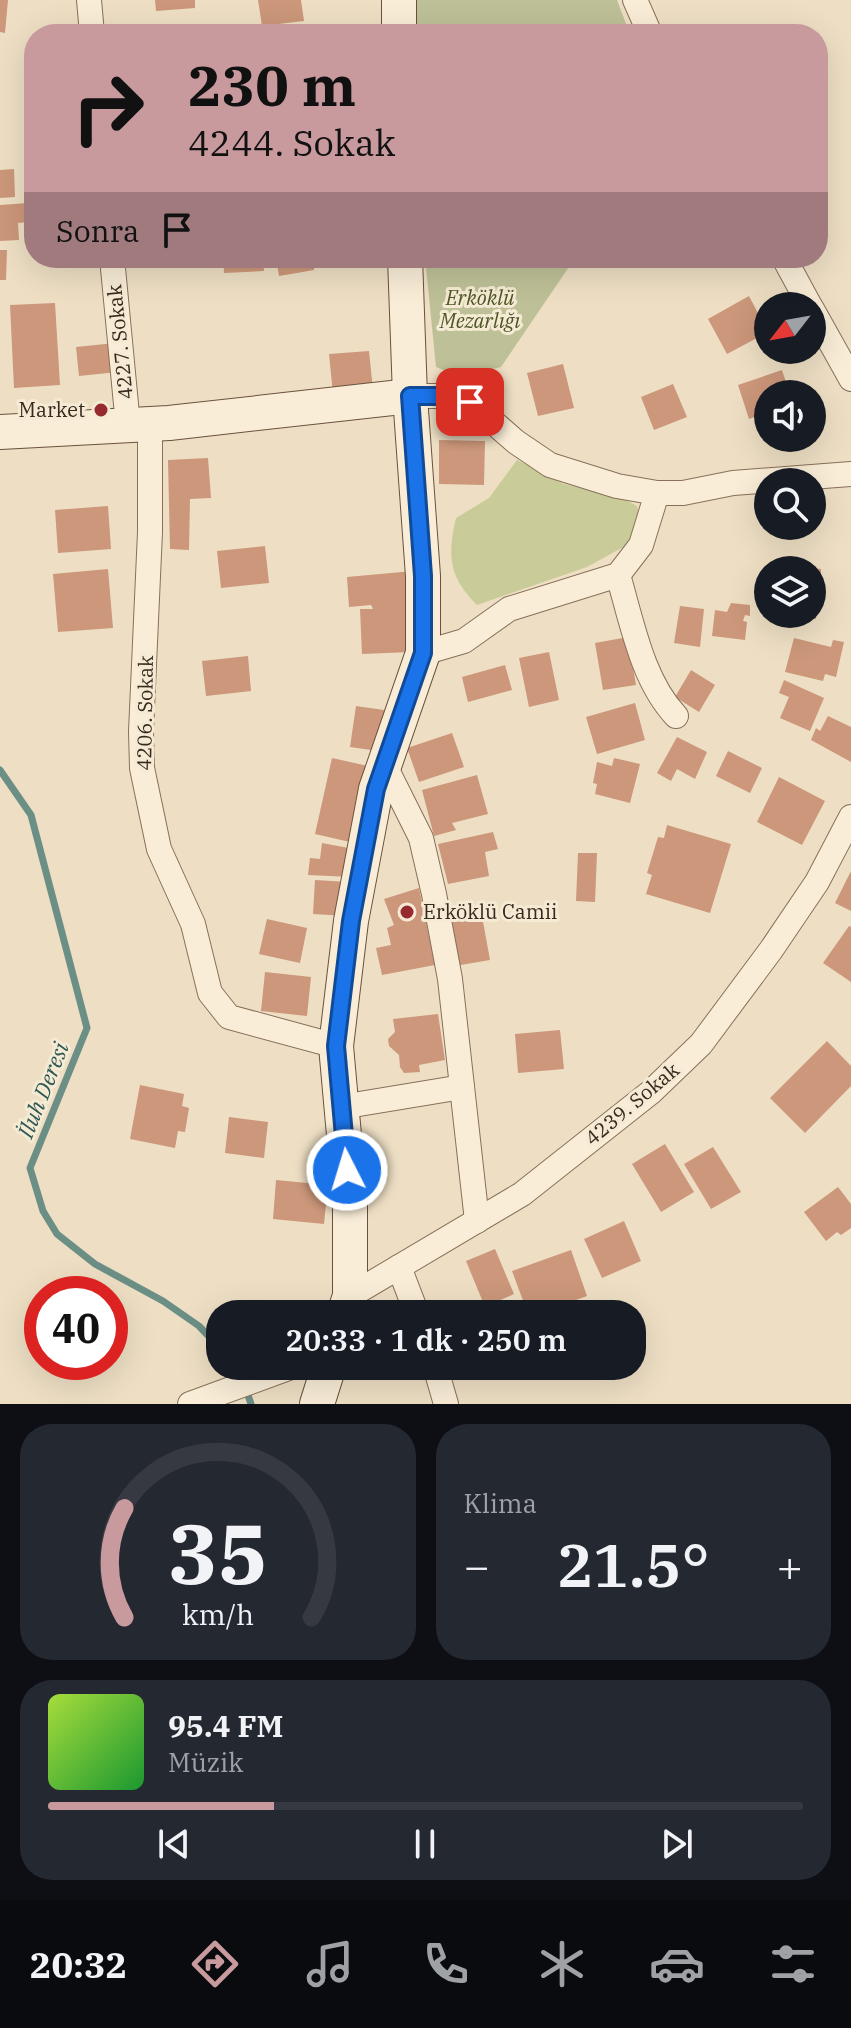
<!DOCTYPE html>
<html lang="tr">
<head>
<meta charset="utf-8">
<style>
  body { margin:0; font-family:"IBM Plex Serif",serif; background:#242831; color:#f1f3f6; height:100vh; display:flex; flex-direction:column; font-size:30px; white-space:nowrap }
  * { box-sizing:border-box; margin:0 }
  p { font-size:26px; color:#9ea1a6 }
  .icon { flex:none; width:44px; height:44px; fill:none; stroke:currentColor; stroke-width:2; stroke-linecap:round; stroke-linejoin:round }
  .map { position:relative; height:1404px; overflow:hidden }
  .sheet { display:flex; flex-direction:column; gap:20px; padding:20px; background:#0d0f14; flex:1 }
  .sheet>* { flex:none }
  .hud { position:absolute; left:24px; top:24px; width:804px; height:244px; border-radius:32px; box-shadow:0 8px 32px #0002; background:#c8999d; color:#111; overflow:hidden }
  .needle { width:52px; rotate:239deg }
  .fabs { position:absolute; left:754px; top:292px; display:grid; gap:16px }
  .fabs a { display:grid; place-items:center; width:72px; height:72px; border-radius:50%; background:#171b24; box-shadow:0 8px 32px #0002; font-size:40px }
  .speed { position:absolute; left:24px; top:1276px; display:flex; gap:16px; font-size:40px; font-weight:700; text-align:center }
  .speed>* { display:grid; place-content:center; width:104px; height:104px; border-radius:50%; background:#171b24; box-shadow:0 8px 32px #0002; line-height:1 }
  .speed .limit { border:12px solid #d22; background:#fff; color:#111 }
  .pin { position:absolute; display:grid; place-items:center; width:68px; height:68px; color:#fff; margin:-34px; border-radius:16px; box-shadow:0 4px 12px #0006 }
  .me { position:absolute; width:88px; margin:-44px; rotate:355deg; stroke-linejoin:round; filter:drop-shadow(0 0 6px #0008) }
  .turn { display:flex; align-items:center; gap:28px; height:168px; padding:0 32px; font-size:36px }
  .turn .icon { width:104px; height:104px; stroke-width:2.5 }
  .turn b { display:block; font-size:56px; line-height:68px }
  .then { display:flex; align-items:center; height:76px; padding:0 32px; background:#0003; gap:16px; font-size:30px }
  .big { font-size:60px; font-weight:600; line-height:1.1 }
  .sheet .card { flex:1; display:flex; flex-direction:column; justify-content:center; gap:12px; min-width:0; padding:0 28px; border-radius:32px; background:#242831 }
  .sheet .dial { align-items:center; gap:0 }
  .dial svg { height:208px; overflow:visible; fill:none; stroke:#363941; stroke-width:7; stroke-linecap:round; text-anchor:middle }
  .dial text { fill:#f1f3f6; stroke:none }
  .song { display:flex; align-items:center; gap:24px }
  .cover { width:96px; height:96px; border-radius:12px; background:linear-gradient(135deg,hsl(80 70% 55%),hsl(130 70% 35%)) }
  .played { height:8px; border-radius:4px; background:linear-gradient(90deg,#c8999d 30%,#363941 30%) }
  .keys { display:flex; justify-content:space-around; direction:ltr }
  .heat { display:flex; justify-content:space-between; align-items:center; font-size:44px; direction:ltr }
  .sheet .tiles { flex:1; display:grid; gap:20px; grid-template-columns:1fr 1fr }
  .card:last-child { grid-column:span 2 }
  .trip { position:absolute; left:206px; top:1300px; width:440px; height:80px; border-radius:32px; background:#171b24; box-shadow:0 8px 32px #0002; font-weight:600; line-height:80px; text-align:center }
  .tabs { display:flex; height:128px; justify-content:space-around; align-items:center; background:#090b0e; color:#9ea1a6 }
  .tabs .icon { width:56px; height:56px }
  .tabs .on { color:#c8999d }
  .tabs b { font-size:36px; color:#f1f3f6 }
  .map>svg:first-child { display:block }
  .green { fill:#c9cc98 }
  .cemetery { fill:#bec197 }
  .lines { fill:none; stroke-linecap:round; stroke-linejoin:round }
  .stream { stroke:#6c8f85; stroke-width:7 }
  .building { fill:#cc977a }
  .street-casing { stroke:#88705a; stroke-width:26 }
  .secondary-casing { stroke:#6a513d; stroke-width:36 }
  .street { stroke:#f9edd7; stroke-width:24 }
  .secondary { stroke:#f9edd7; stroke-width:34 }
  .route-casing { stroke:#114b97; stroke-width:20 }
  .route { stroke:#1a73e8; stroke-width:14 }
  .poi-dot { fill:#972a31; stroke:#f5ead3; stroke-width:3 }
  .labels { text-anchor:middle; stroke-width:6; stroke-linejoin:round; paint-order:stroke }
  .park-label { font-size:20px; font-style:italic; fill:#4c5525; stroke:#f5ead3 }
  .street-label { font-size:20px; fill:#38291e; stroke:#f5ead3 }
  .poi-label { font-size:20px; fill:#38291e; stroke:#f5ead3; text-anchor:end }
  .water-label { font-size:22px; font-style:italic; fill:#2e5853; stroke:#f5ead3 }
</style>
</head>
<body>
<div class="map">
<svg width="851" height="1404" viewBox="0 0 851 1404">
  <rect width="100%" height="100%" fill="#eedfc4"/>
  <path class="green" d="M517,460l47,24 55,12 18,10 4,15 -14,24 -40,22 -110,38c-28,-28 -30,-49 -21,-87l33,-20z"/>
  <g class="cemetery">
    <path d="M411,0h206l13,34h-220z"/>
    <path d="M425,258h150l-74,109 -40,10 -25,-10z"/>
  </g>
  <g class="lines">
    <g class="stream">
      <path d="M0,770l31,45 56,213 -57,140 13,43 14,23 38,30 68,37 36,25 21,22"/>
      <path d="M238,1366l13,38"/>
    </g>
  </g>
  <g class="building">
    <path d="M0,0h8l-3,33 -5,-1z"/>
    <path d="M155,0h40v8l-39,3z"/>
    <path d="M258,0h43l3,21 -42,5z"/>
    <path d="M353,29v5h-26v-2z"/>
    <path d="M29,81l5,1v38h-8z"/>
    <path d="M14,169l1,28 -15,1v-28z"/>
    <path d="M28,203v19l-10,1 1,17 -19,1v-36z"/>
    <path d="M0,250h7l-1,30h-6z"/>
    <path d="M223,258h40l1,13 -40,2z"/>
    <path d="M276,258h70v2l-31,2 -1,8 -35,6z"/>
    <path d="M749,296l19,36 -41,22 -19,-35z"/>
    <path d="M55,303l5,82 -46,3 -4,-83z"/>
    <path d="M115,343l3,29 -39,4 -3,-29z"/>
    <path d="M369,351l4,39 -40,4 -4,-40z"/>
    <path d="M563,364l11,44 -36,8 -11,-43z"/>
    <path d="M782,370l8,24h-22v18l-19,7 -11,-34z"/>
    <path d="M673,384l14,33 -33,13 -13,-33z"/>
    <path d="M439,440l46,1 -1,44 -45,-1z"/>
    <path d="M208,458l3,40 -21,1 -1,51 -19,-1 -2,-89z"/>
    <path d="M108,506l3,43 -53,4 -3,-43z"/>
    <path d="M265,546l4,37 -48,5 -4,-37z"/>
    <path d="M773,566l29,2v2h-29z"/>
    <path d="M812,568l9,1v17l-9,-1z"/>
    <path d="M108,569l5,59 -55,4 -5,-58z"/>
    <path d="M413,571l-2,81 -49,2 -2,-45h13l-2,-4 -22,2 -2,-30z"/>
    <path d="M812,587h2l2,32 -38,-2v-3h34z"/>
    <path d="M731,603l19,2v11l-5,-1 -2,6 4,1 -2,18 -33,-4 3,-26 12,2z"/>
    <path d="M680,606l24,3 -4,38 -26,-4z"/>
    <path d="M628,637l8,48 -33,5 -8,-47z"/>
    <path d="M794,638l37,9 2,-7 11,2 -8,35 -11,-3 -2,7 -38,-9z"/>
    <path d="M549,652l10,48 -30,7 -10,-49z"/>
    <path d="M248,656l3,35 -45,5 -4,-35z"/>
    <path d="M505,665l7,25 -44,12 -6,-25z"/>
    <path d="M691,670l24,15 -16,27 -24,-15z"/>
    <path d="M784,680l40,18 -14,33 -30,-13 9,-21 -10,-4z"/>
    <path d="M635,703l10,37 -48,14 -11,-37z"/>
    <path d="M356,706l35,5 -6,41 -35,-5z"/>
    <path d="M828,716l23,11v35l-40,-22 5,-12 4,3z"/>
    <path d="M452,733l12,34 -45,15 -12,-34z"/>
    <path d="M677,737l30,15 -12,27 -18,-10 -6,12 -14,-8z"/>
    <path d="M728,751l34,17 -12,25 -34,-17z"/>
    <path d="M332,758l36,8 -18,76 -35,-8z"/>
    <path d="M614,758l26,6 -10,39 -35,-9 2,-10 -4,-1 4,-21 15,4z"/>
    <path d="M477,775l11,39 -36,9 4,7 -22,6 -12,-46z"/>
    <path d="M779,777l46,24 -23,44 -45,-23z"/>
    <path d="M667,825l64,19 -21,69 -64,-19 6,-19 -5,-2 11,-36 6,1z"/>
    <path d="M493,832l5,17 -13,3 4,24 -41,8 -10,-40z"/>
    <path d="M322,843l32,6 -3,28 -43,-2 2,-17 10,1z"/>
    <path d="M578,853h19l-2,49 -19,-1z"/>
    <path d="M851,871v40l-16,-8z"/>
    <path d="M315,880l33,2 -2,34 -33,-2z"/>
    <path d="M419,888l16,77 -53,10 -6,-27 15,-3 -4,-17 7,-3 -10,-26z"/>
    <path d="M482,916l8,44 -35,6 -8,-44z"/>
    <path d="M267,919l40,9 -7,35 -41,-9z"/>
    <path d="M849,926l2,1v55l-28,-19z"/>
    <path d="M265,972l46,5 -4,39 -46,-5z"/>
    <path d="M438,1014l7,46 -26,5 1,7 -16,1 -4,-6 -1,-12 -10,-9 -1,-7 7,-7 -2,-13z"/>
    <path d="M560,1030l4,39 -46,4 -3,-39z"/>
    <path d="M827,1041l24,25v20l-46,47 -35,-35z"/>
    <path d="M140,1085l44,9 -2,12 7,2 -4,24 -7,-1 -3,17 -45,-9z"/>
    <path d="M229,1117l39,5 -4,36 -39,-5z"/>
    <path d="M665,1144l29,48 -33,20 -29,-48z"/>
    <path d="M713,1147l28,45 -30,17 -27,-45z"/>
    <path d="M276,1180l52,5 -4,39 -51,-5z"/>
    <path d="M838,1187l13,17v24l-10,7 -4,-3 -11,9 -22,-29z"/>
    <path d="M624,1221l17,40 -39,17 -18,-39z"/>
    <path d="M495,1249l19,45 -29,13 -19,-46z"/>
    <path d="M571,1250l16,46 -49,18h-10l-16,-43z"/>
  </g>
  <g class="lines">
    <g class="street-casing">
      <g id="street">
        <path d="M89,0l3,34"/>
        <path d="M635,0l15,34"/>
        <path d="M112,258l16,167"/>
        <path d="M784,258l26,48"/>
        <path d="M812,309l39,70"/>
        <path d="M410,396h34l26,6 46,40 34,23 67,21 40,7h26l50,-10 118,-9"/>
        <path d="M150,424v108l-9,199 1,37 17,81 34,75 17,69 19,24 107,29"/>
        <path d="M618,575c14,47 24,105 58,141"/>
        <path d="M423,653l41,-12 45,-32 109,-34 23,-30 16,-52"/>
        <path d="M385,766l36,72 13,56 16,85 27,242"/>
        <path d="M341,1107l121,-20"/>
        <path d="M399,1267l18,47"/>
        <path d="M344,1305l6,-9 172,-102 129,-102 50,-48 70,-94 46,-68 34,-65"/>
        <path d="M435,1366l11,38"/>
        <path d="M190,1404l104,-38"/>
      </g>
    </g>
    <g class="secondary-casing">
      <g id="secondary">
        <path d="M399,0v34"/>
        <path d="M0,432l169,-9 241,-27"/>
        <path d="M344,1314l6,-18v-94l-14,-156 15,-125 25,-132 47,-136v-77l-13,-180 -5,-138"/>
        <path d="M317,1404l12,-38"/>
      </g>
    </g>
    <use href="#street" class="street"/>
    <use href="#secondary" class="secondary"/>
  </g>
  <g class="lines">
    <g class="route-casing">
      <path id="route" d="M347,1170l-11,-124 15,-125 25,-132 47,-136v-77l-13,-180h34l26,6"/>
    </g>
    <use href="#route" class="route"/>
  </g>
  <g class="poi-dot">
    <circle cx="101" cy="410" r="8"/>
    <circle cx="407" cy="912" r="8"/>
  </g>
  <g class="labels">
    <g class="park-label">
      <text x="480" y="305">Erköklü<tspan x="480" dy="23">Mezarlığı</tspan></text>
    </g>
    <g class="street-label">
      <text transform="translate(120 342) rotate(-96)" y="7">4227. Sokak</text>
      <text transform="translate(145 713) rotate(-89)" y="7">4206. Sokak</text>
      <text transform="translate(632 1104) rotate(-40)" y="7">4239. Sokak</text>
    </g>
    <g class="poi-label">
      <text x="85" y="417">Market</text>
      <text x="423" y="919" text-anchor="start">Erköklü Camii</text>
    </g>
    <g class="water-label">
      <text transform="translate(43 1090) rotate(-68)" y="8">İluh Deresi</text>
    </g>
  </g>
</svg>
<div class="fabs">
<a><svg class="needle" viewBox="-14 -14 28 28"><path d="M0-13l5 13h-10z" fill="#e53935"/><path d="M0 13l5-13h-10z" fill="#9ea1a6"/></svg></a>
<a><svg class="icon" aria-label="sound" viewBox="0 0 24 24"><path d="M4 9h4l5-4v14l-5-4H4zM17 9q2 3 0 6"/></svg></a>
<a><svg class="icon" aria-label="search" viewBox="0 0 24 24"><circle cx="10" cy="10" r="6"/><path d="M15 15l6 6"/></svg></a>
<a><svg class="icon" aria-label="layers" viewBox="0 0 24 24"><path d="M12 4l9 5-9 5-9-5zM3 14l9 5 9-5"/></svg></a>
</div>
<div class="speed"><div class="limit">40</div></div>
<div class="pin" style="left:470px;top:402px;background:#d93025"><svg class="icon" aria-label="arrive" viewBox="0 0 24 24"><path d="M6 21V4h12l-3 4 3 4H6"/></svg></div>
<svg class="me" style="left:347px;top:1170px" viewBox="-20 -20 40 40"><circle r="17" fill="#1a73e8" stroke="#fff" stroke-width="3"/><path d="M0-11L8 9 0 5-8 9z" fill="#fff"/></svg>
<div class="trip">20:33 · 1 dk · 250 m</div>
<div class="hud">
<div class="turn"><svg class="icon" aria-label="right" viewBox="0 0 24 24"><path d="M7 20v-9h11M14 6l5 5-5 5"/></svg><div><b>230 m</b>4244. Sokak</div></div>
<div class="then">Sonra<svg class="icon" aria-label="arrive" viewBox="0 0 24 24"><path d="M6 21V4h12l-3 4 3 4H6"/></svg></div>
</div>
</div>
<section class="sheet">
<div class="tiles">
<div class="card dial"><svg viewBox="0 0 100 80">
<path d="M14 69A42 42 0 1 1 86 69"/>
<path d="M14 69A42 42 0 0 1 14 27" stroke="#c8999d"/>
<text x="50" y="56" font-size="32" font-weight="700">35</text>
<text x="50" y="72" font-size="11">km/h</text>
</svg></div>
<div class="card"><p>Klima</p>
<div class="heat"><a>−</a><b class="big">21.5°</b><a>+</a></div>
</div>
<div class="card">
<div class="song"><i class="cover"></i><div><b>95.4 FM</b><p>Müzik</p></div></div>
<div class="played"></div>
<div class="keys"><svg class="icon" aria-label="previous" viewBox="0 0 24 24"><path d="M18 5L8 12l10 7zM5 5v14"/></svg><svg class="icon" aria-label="pause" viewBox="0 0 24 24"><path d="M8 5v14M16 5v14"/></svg><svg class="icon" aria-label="next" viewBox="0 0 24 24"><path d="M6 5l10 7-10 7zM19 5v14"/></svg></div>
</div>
</div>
</section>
<nav class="tabs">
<b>20:32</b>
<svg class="icon on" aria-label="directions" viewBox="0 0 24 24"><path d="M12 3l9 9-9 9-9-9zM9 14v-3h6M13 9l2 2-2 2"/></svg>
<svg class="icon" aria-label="music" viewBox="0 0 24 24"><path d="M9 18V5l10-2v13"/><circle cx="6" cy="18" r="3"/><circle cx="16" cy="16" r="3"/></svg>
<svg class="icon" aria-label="phone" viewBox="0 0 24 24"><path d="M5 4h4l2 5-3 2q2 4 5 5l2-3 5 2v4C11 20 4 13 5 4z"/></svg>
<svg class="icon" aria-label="climate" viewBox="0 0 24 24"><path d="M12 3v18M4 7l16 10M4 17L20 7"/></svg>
<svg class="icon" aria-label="car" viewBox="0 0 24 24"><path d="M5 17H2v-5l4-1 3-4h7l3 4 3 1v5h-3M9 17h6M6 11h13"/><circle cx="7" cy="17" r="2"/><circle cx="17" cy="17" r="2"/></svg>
<svg class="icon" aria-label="filters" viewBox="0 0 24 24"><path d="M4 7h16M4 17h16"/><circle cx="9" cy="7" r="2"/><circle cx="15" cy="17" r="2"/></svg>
</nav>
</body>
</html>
